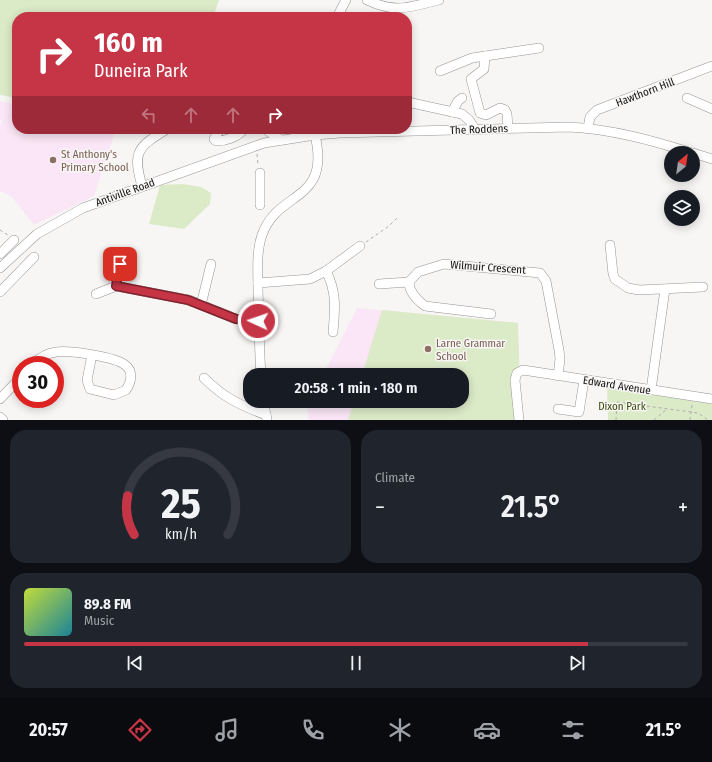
<!DOCTYPE html>
<html lang="en">
<head>
<meta charset="utf-8">
<style>
  body { margin:0; font-family:"Fira Sans Condensed",sans-serif; background:#20242c; color:#f1f3f6; height:100vh; display:flex; flex-direction:column; font-size:15px; white-space:nowrap }
  * { box-sizing:border-box; margin:0 }
  p { font-size:13px; color:#9ea1a6 }
  .icon { flex:none; width:22px; height:22px; fill:none; stroke:currentColor; stroke-width:2; stroke-linecap:round; stroke-linejoin:round }
  .map { position:relative; height:420px; overflow:hidden }
  .sheet { display:flex; flex-direction:column; gap:10px; padding:10px; background:#0d0f14; flex:1 }
  .sheet>* { flex:none }
  .guide { position:absolute; left:12px; top:12px; width:400px; height:122px; border-radius:16px; box-shadow:0 2px 10px #0003; background:#c53546; color:#fff; overflow:hidden }
  .needle { width:26px; rotate:29deg }
  .tools { position:absolute; left:664px; top:146px; display:grid; gap:8px }
  .tools a { display:grid; place-items:center; width:36px; height:36px; border-radius:50%; background:#171b24; box-shadow:0 2px 10px #0003; font-size:20px }
  .speed { position:absolute; left:12px; top:356px; display:flex; gap:8px; font-size:20px; font-weight:700; text-align:center }
  .speed>* { display:grid; place-content:center; width:52px; height:52px; border-radius:50%; background:#171b24; box-shadow:0 2px 10px #0003; line-height:1 }
  .speed .limit { border:6px solid #d22; background:#fff; color:#111 }
  .pin { position:absolute; display:grid; place-items:center; width:34px; height:34px; color:#fff; margin:-17px; border-radius:8px; box-shadow:0 2px 6px #0006 }
  .me { position:absolute; width:44px; margin:-22px; rotate:273deg; stroke-linejoin:round; filter:drop-shadow(0 0 3px #0008) }
  .turn { display:flex; align-items:center; gap:14px; height:84px; padding:0 16px; font-size:18px }
  .turn .icon { width:52px; height:52px; stroke-width:2.5 }
  .turn b { display:block; font-size:28px; line-height:34px }
  .lanes { display:flex; align-items:center; height:38px; padding:0 16px; background:#0003; justify-content:center; gap:20px; direction:ltr }
  .lanes .off { opacity:.35 }
  .big { font-size:30px; font-weight:600; line-height:1.1 }
  .sheet .widget { flex:1; display:flex; flex-direction:column; justify-content:center; gap:6px; min-width:0; padding:0 14px; border-radius:16px; background:#20242c }
  .sheet .dial { align-items:center; gap:0 }
  .dial svg { height:104px; overflow:visible; fill:none; stroke:#363941; stroke-width:7; stroke-linecap:round; text-anchor:middle }
  .dial text { fill:#f1f3f6; stroke:none }
  .song { display:flex; align-items:center; gap:12px }
  .cover { width:48px; height:48px; border-radius:6px; background:linear-gradient(135deg,hsl(70 70% 55%),hsl(190 70% 35%)) }
  .played { height:4px; border-radius:2px; background:linear-gradient(90deg,#c53546 85%,#363941 85%) }
  .keys { display:flex; justify-content:space-around; direction:ltr }
  .heat { display:flex; justify-content:space-between; align-items:center; font-size:22px; direction:ltr }
  .sheet .tiles { flex:1; display:grid; gap:10px; grid-template-columns:1fr 1fr }
  .widget:last-child { grid-column:span 2 }
  .trip { position:absolute; left:243px; top:368px; width:226px; height:40px; border-radius:16px; background:#171b24; box-shadow:0 2px 10px #0003; font-weight:600; line-height:40px; text-align:center }
  .tabs { display:flex; height:64px; justify-content:space-around; align-items:center; background:#090b0e; color:#9ea1a6 }
  .tabs .icon { width:28px; height:28px }
  .tabs .selected { color:#c53546 }
  .tabs b { font-size:18px; color:#f1f3f6 }
  .map>svg:first-child { display:block }
  .education { fill:#fae6f6 }
  .green { fill:#dbeac7 }
  .lines { fill:none; stroke-linecap:round; stroke-linejoin:round }
  .minor-casing { stroke:#979593; stroke-width:10 }
  .path { stroke:#b0aead; stroke-width:1; stroke-dasharray:3 3; stroke-linecap:butt }
  .minor { stroke:#fff; stroke-width:9 }
  .route-casing { stroke:#80222e; stroke-width:10 }
  .route { stroke:#c53546; stroke-width:7 }
  .education-dot { fill:#8d6e63; stroke:#f8f6f4; stroke-width:1.5 }
  .labels { text-anchor:middle; stroke-width:3; stroke-linejoin:round; paint-order:stroke }
  .street-label { font-size:11px; fill:#141313; stroke:#f8f6f4 }
  .education-label { font-size:11px; fill:#785e54; stroke:#f8f6f4; text-anchor:start }
  .park-label { font-size:11px; fill:#3a4e0f; stroke:#f8f6f4 }
</style>
</head>
<body>
<div class="map">
<svg width="712" height="420" viewBox="0 0 712 420">
  <rect width="100%" height="100%" fill="#f8f6f4"/>
  <g class="education">
    <path d="M0,101l17,4v24h99l-22,67 -60,29 -22,-28 -12,-6v-64l2,-7 -2,-1z"/>
    <path d="M357,308l161,15 3,97h-212l-2,-13 3,-6h152v-26h-139z"/>
  </g>
  <g class="green">
    <path d="M0,0h219l-6,17h-196v81l-17,-3z"/>
    <path d="M183,184l18,3 10,6 -1,11 -26,25 -35,-5 11,-39z"/>
    <path d="M382,310l136,13 3,97h-173l6,-19h108v-26h-100z"/>
    <path d="M607,388l105,16v16h-104z"/>
  </g>
  <g class="lines">
    <g class="minor-casing">
      <g id="minor">
        <path d="M367,0c29,14 42,7 72,0"/>
        <path d="M337,17l9,-17"/>
        <path d="M485,56l-1,13 -13,10 9,34 6,2 14,-7 5,2 2,4 1,14"/>
        <path d="M440,71l32,-13 67,-10"/>
        <path d="M687,98l25,11"/>
        <path d="M407,100l5,3 50,11 7,6 6,9"/>
        <path d="M452,112l6,-11 4,-3"/>
        <path d="M588,128l2,-11 7,-7 115,-44"/>
        <path d="M220,129l-6,10 2,2c10,0 22,-4 28,-12"/>
        <path d="M265,129l16,11"/>
        <path d="M693,153l19,6"/>
        <path d="M260,173v32"/>
        <path d="M142,186c-10,-35 -4,-39 25,-57"/>
        <path d="M610,245l3,29 2,5 13,9 11,2 64,-3"/>
        <path d="M0,254l14,-14"/>
        <path d="M0,268l37,-34 46,-26 181,-65 51,-8 25,-2 228,-6c43,2 83,13 124,26"/>
        <path d="M326,271c11,21 9,38 7,61"/>
        <path d="M258,283l52,-4 16,-8 34,-25"/>
        <path d="M379,284l30,-2"/>
        <path d="M116,286l6,-33"/>
        <path d="M0,292l34,-35"/>
        <path d="M96,294l20,-8 73,14 47,19 23,2"/>
        <path d="M201,305l10,-41"/>
        <path d="M491,314l-66,-8c-8,-6 -16,-14 -16,-24l9,-10 26,-8 96,9 6,8 13,69 1,9 -2,17"/>
        <path d="M32,365c7,-7 15,-12 24,-13 13,-2 60,5 69,13 9,6 6,18 1,25l-12,5 -24,-6 -3,-9 5,-25"/>
        <path d="M261,375c-2,-29 -2,-57 -3,-86 0,-17 -2,-37 4,-54 16,-46 69,-31 53,-100"/>
        <path d="M204,378c20,20 36,27 62,37"/>
        <path d="M651,390l14,-101"/>
        <path d="M0,399l21,-22"/>
        <path d="M263,401l4,18"/>
        <path d="M558,409l21,3 5,-32"/>
        <path d="M0,417l3,3"/>
        <path d="M519,420l-4,-40 2,-7 6,-3 189,29"/>
      </g>
    </g>
    <g class="path">
      <path d="M257,154l1,11"/>
      <path d="M0,230l8,5"/>
      <path d="M366,242l23,-16 9,-9"/>
      <path d="M616,420l1,-18 81,11 10,7"/>
      <path d="M654,420l13,-11"/>
      <path d="M690,420l2,-15"/>
    </g>
    <use href="#minor" class="minor"/>
  </g>
  <g class="lines">
    <g class="route-casing">
      <path id="route" d="M120,264l-4,22 72,14 48,19 22,2"/>
    </g>
    <use href="#route" class="route"/>
  </g>
  <g class="education-dot">
    <circle cx="53" cy="160" r="4"/>
    <circle cx="428" cy="349" r="4"/>
  </g>
  <g class="labels">
    <g class="street-label">
      <text transform="translate(645 92) rotate(-21)" y="4">Hawthorn Hill</text>
      <text transform="translate(479 129) rotate(-2)" y="4">The Roddens</text>
      <text transform="translate(125 192) rotate(-20)" y="4">Antiville Road</text>
      <text transform="translate(488 267) rotate(4)" y="4">Wilmuir Crescent</text>
      <text transform="translate(617 385) rotate(9)" y="4">Edward Avenue</text>
    </g>
    <g class="education-label">
      <text x="61" y="158">St Anthony's<tspan x="61" dy="13">Primary School</tspan></text>
      <text x="436" y="347">Larne Grammar<tspan x="436" dy="13">School</tspan></text>
    </g>
    <g class="park-label">
      <text x="622" y="410">Dixon Park</text>
    </g>
  </g>
</svg>
<div class="tools">
<a><svg class="needle" viewBox="-14 -14 28 28"><path d="M0-13l5 13h-10z" fill="#e53935"/><path d="M0 13l5-13h-10z" fill="#9ea1a6"/></svg></a>
<a><svg class="icon" aria-label="layers" viewBox="0 0 24 24"><path d="M12 4l9 5-9 5-9-5zM3 14l9 5 9-5"/></svg></a>
</div>
<div class="speed"><div class="limit">30</div></div>
<div class="pin" style="left:120px;top:264px;background:#d93025"><svg class="icon" aria-label="arrive" viewBox="0 0 24 24"><path d="M6 21V4h12l-3 4 3 4H6"/></svg></div>
<svg class="me" style="left:258px;top:321px" viewBox="-20 -20 40 40"><circle r="17" fill="#c53546" stroke="#fff" stroke-width="3"/><path d="M0-11L8 9 0 5-8 9z" fill="#fff"/></svg>
<div class="trip">20:58 · 1 min · 180 m</div>
<div class="guide">
<div class="turn"><svg class="icon" aria-label="right" viewBox="0 0 24 24"><path d="M7 20v-9h11M14 6l5 5-5 5"/></svg><div><b>160 m</b>Duneira Park</div></div>
<div class="lanes"><svg class="icon off" aria-label="left" viewBox="0 0 24 24"><path d="M17 20v-9H6M10 6l-5 5 5 5"/></svg><svg class="icon off" aria-label="ahead" viewBox="0 0 24 24"><path d="M12 20V5M6 11l6-6 6 6"/></svg><svg class="icon off" aria-label="ahead" viewBox="0 0 24 24"><path d="M12 20V5M6 11l6-6 6 6"/></svg><svg class="icon" aria-label="right" viewBox="0 0 24 24"><path d="M7 20v-9h11M14 6l5 5-5 5"/></svg></div>
</div>
</div>
<section class="sheet">
<div class="tiles">
<div class="widget dial"><svg viewBox="0 0 100 80">
<path d="M14 69A42 42 0 1 1 86 69"/>
<path d="M14 69A42 42 0 0 1 9 39" stroke="#c53546"/>
<text x="50" y="56" font-size="32" font-weight="700">25</text>
<text x="50" y="72" font-size="11">km/h</text>
</svg></div>
<div class="widget"><p>Climate</p>
<div class="heat"><a>−</a><b class="big">21.5°</b><a>+</a></div>
</div>
<div class="widget">
<div class="song"><i class="cover"></i><div><b>89.8 FM</b><p>Music</p></div></div>
<div class="played"></div>
<div class="keys"><svg class="icon" aria-label="previous" viewBox="0 0 24 24"><path d="M18 5L8 12l10 7zM5 5v14"/></svg><svg class="icon" aria-label="pause" viewBox="0 0 24 24"><path d="M8 5v14M16 5v14"/></svg><svg class="icon" aria-label="next" viewBox="0 0 24 24"><path d="M6 5l10 7-10 7zM19 5v14"/></svg></div>
</div>
</div>
</section>
<nav class="tabs">
<b>20:57</b>
<svg class="icon selected" aria-label="directions" viewBox="0 0 24 24"><path d="M12 3l9 9-9 9-9-9zM9 14v-3h6M13 9l2 2-2 2"/></svg>
<svg class="icon" aria-label="music" viewBox="0 0 24 24"><path d="M9 18V5l10-2v13"/><circle cx="6" cy="18" r="3"/><circle cx="16" cy="16" r="3"/></svg>
<svg class="icon" aria-label="phone" viewBox="0 0 24 24"><path d="M5 4h4l2 5-3 2q2 4 5 5l2-3 5 2v4C11 20 4 13 5 4z"/></svg>
<svg class="icon" aria-label="climate" viewBox="0 0 24 24"><path d="M12 3v18M4 7l16 10M4 17L20 7"/></svg>
<svg class="icon" aria-label="car" viewBox="0 0 24 24"><path d="M5 17H2v-5l4-1 3-4h7l3 4 3 1v5h-3M9 17h6M6 11h13"/><circle cx="7" cy="17" r="2"/><circle cx="17" cy="17" r="2"/></svg>
<svg class="icon" aria-label="filters" viewBox="0 0 24 24"><path d="M4 7h16M4 17h16"/><circle cx="9" cy="7" r="2"/><circle cx="15" cy="17" r="2"/></svg>
<b>21.5°</b>
</nav>
</body>
</html>
